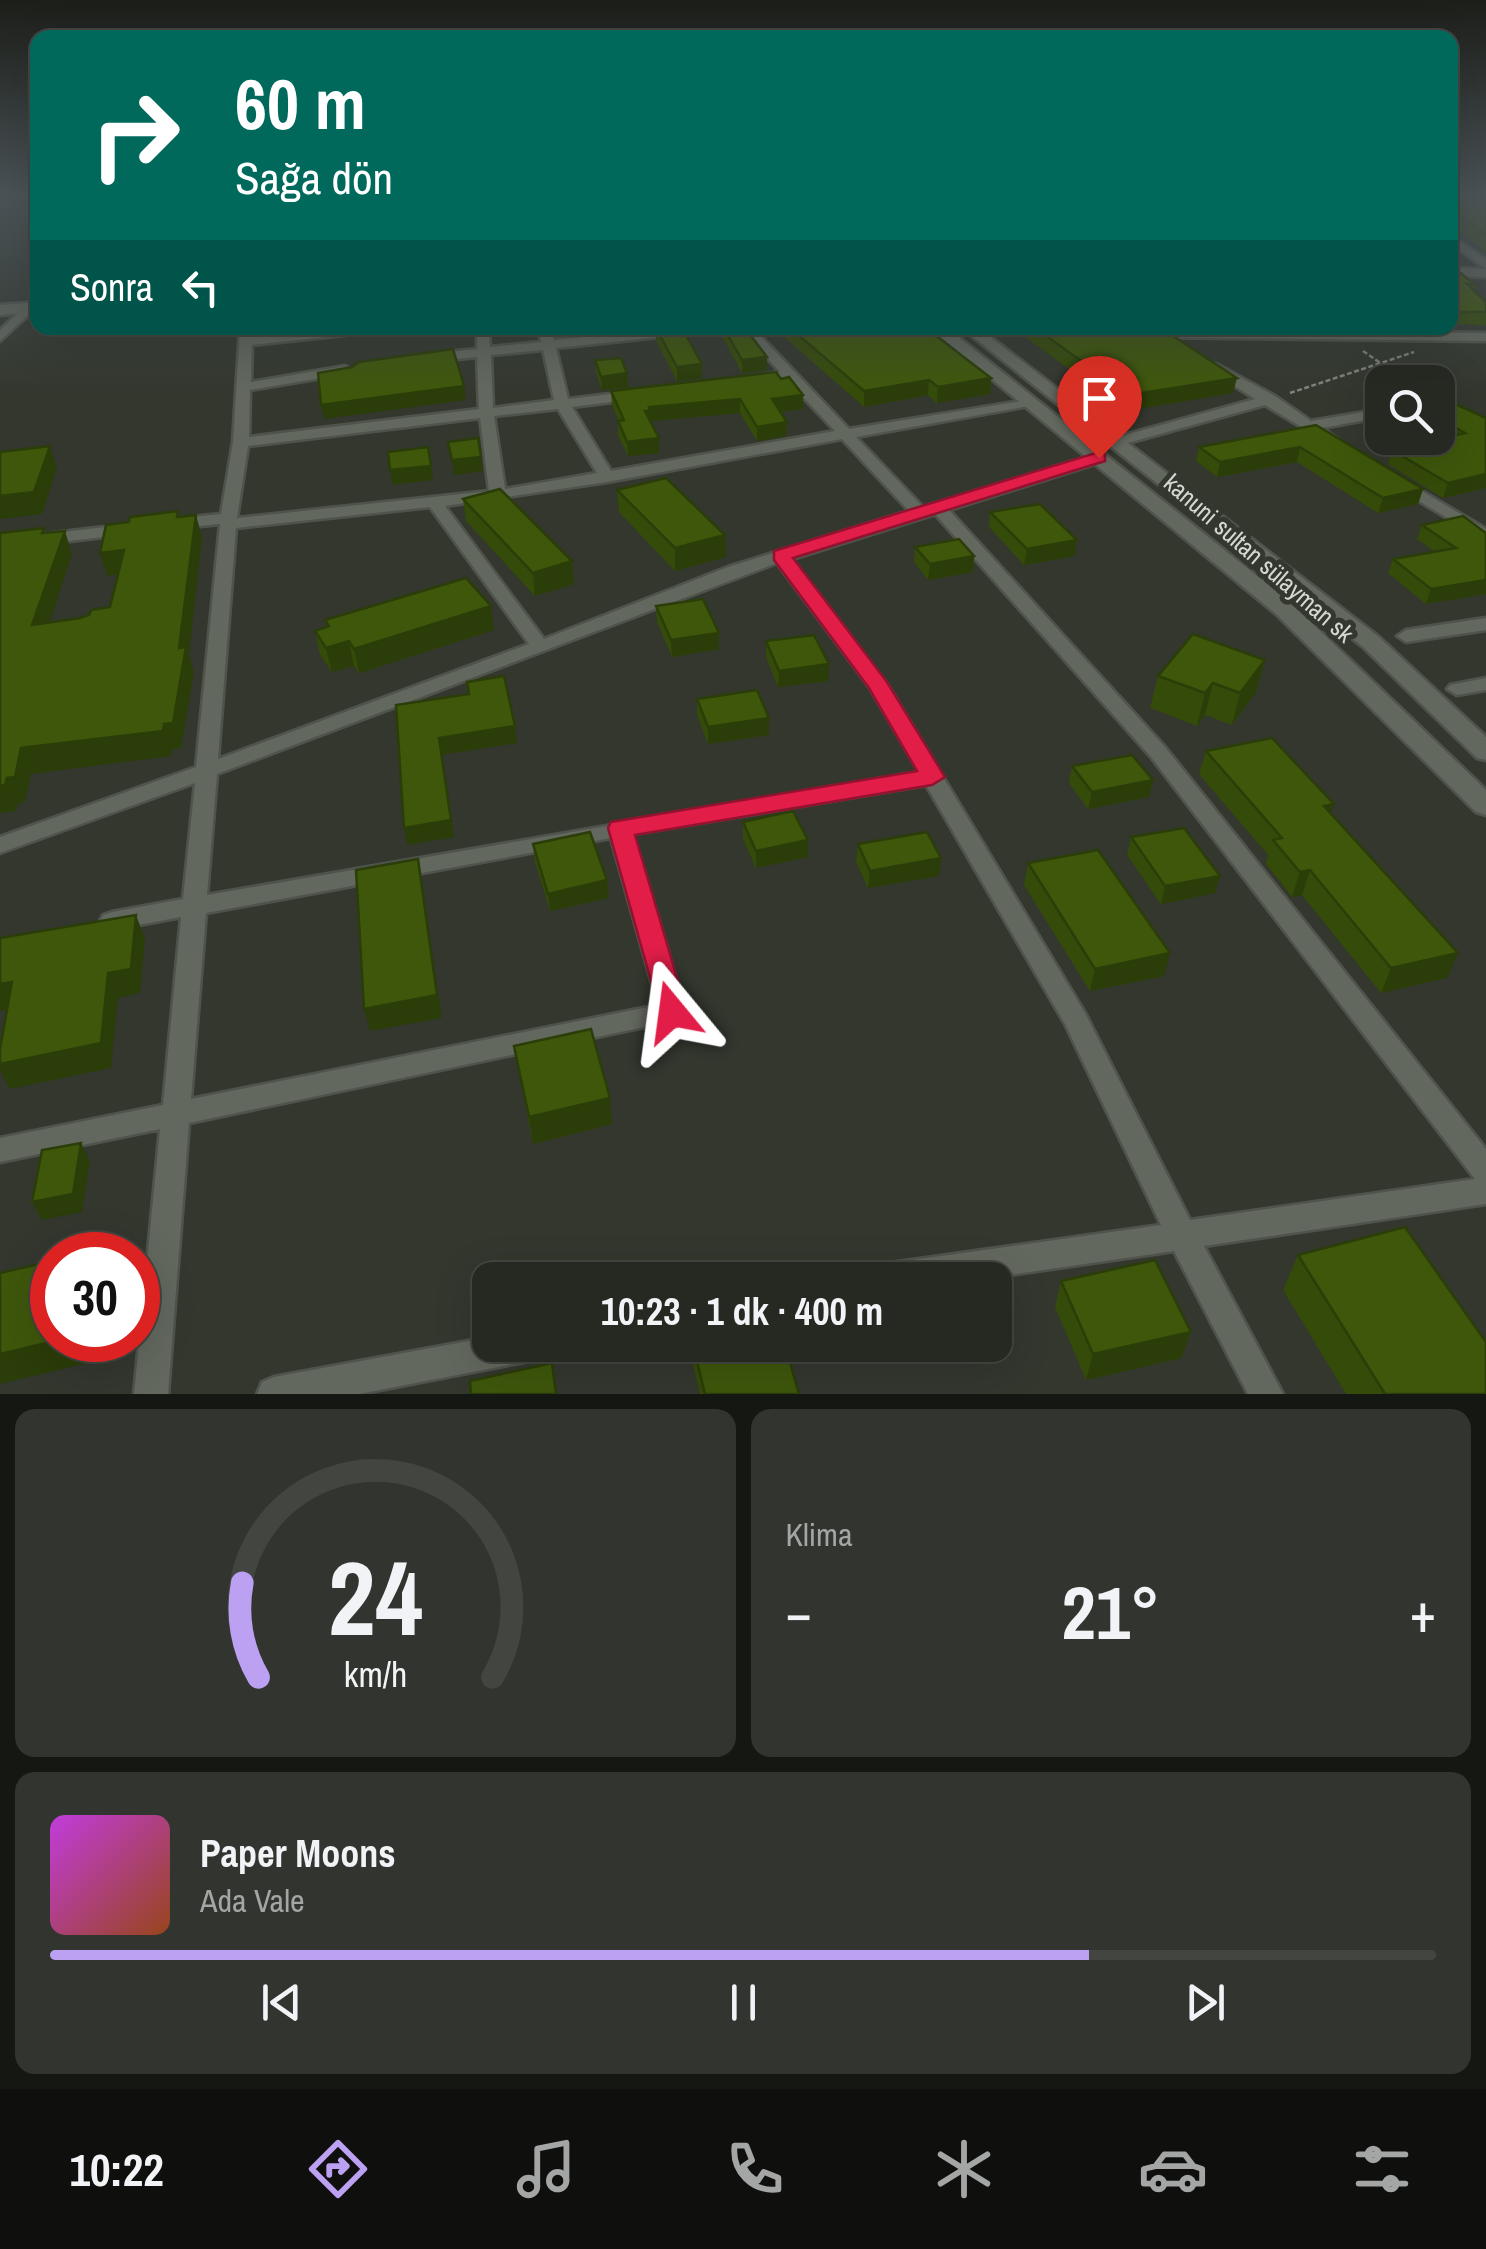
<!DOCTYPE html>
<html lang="tr">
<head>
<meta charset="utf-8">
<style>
  body { margin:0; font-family:"Archivo Narrow",sans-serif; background:#32352f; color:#f1f3f6; height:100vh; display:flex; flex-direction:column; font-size:38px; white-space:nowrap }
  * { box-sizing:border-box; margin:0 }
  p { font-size:32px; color:#a4a6a5 }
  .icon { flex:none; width:55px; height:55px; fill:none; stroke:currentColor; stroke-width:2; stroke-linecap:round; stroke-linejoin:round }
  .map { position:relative; height:1394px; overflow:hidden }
  .drawer { display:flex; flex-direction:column; gap:15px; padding:15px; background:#151713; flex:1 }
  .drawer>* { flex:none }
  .banner { position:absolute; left:30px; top:30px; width:1428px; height:305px; border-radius:20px; box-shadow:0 10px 40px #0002,0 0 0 2px #424540; background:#00695c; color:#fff; overflow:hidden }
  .fabs { position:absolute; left:1365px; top:365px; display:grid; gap:20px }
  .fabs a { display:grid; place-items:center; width:90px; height:90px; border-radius:20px; background:#262922; box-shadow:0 10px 40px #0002,0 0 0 2px #424540; font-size:50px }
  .speed { position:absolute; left:30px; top:1232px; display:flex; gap:20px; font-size:50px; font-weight:700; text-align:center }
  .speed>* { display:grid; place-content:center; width:130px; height:130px; border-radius:50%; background:#262922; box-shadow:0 10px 40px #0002,0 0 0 2px #424540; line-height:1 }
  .speed .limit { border:15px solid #d22; background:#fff; color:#111 }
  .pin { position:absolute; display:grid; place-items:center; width:85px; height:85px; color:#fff; margin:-102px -42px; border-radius:50% 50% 50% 0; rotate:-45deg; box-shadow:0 0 10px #0007 }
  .pin .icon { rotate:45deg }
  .me { position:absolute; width:110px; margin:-55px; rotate:344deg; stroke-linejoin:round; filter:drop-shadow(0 0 8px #0008) }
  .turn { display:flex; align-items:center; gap:35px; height:210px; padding:0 40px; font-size:45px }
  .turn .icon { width:130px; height:130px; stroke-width:2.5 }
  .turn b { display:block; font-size:70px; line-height:85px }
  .then { display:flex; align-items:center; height:95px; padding:0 40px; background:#0003; gap:20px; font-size:38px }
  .big { font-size:75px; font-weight:700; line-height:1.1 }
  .drawer .widget { flex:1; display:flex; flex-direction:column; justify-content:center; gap:15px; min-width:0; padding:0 35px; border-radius:20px; background:#32352f }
  .drawer .dial { align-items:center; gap:0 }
  .dial svg { height:260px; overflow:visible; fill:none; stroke:#424540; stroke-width:7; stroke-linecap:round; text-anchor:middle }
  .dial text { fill:#f1f3f6; stroke:none }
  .song { display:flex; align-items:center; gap:30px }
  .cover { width:120px; height:120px; border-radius:15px; background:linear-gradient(135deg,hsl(290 70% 55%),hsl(20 70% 35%)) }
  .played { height:10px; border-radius:5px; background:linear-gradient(90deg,#bca0f2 75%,#424540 75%) }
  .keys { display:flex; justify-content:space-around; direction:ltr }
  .heat { display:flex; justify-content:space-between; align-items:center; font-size:55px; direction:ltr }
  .drawer .tiles { flex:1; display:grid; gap:15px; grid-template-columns:1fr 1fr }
  .widget:last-child { grid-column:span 2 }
  .trip { position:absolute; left:472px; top:1262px; width:540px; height:100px; border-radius:20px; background:#262922; box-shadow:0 10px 40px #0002,0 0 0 2px #424540; font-weight:700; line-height:100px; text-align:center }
  .tabs { display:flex; height:160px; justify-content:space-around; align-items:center; background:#0f100e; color:#a4a6a5 }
  .tabs .icon { width:70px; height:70px }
  .tabs .current { color:#bca0f2 }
  .tabs b { font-size:45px; color:#f1f3f6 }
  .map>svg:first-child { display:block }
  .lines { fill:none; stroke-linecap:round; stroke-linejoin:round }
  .minor-casing { stroke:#4f534b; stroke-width:5 }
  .tertiary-casing { stroke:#4f534b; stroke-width:5 }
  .secondary-casing { stroke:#4f534b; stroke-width:5 }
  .path { stroke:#7f827b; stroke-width:2.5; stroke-dasharray:5 2.5; stroke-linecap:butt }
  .minor { fill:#63685e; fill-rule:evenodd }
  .tertiary { fill:#63685e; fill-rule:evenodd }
  .secondary { fill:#63685e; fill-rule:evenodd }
  .wall { fill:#354b09 }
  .shaded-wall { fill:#2b3d08 }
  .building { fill:#3e570b; stroke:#2b3d08; stroke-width:2.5 }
  .route { fill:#e11d48; stroke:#92132f; stroke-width:2.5 }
  .labels { text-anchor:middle; stroke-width:10; stroke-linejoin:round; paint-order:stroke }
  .street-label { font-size:25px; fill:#d5d8d2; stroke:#33372e }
</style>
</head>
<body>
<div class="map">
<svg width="1486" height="1394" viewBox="0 0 1486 1394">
  <rect width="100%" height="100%" fill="#33372e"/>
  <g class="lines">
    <g class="minor-casing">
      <g id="minor">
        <path d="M1450,235l36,24v10l-36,-26z"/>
        <path d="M38,294v12l-38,35v-11z"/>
        <path d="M240,328h12v9l89,-9h37l-6,4 -120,13 -1,37 94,-16 7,4 -7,4 -95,16 -1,47 230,-28 -2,-52 -49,5 -7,-4 7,-4 49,-5v-21h12l1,19 51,-5 -3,-14h12l4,12 121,-12h37l-6,4 -150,16 12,51 68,-8 7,4 -7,4 -64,8 39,64 224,-40 -48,-51 -38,3v-6l31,-5 -40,-44h13l96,101 185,-30v6l-5,1 -173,31 67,70 171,-52h10v6l-155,49 216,237 321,402v55l-282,42 79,148h-35l-74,-143 -199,29h-114l5,-10 11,-5 284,-40 -96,-201 -139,-239 -293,49 53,178 -4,7 -493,104 -21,271h-34l26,-265 -160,33v-24l163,-33 18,-188 -69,13 -9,-3 -3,-6 3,-6 9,-3 71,-13 12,-116 -195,70v-16l196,-70 24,-243 -49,5 -8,-5 8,-5 50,-5 12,-72zM543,350l11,50 -61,8 -2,-53zM558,409l39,64 -92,16 -11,-73zM480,418l9,73 -252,27 11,-72zM842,439l67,72 -181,56 -184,72 -99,-133 162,-24zM430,507l99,137 -311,115 18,-231zM935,514l216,243 324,422 -285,41 -105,-207 -196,-326 -97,-128zM777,563l93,125 49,84 -712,123 10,-121zM611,838l47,167 -467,94 15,-186z"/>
        <path d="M1158,330l328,3v8l-333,-4v-6z"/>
        <path d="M1216,364l59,32 36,25 71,-12v8l-60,11 17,12 -8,5 -66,-40 -141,39h-10v-6l141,-39 -44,-28v-6z"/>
        <path d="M1398,477l88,52v12l-94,-56v-6z"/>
        <path d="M132,524l6,1v8l-138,16v-10z"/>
        <path d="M1486,618v12l-80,12 -9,-6 9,-6z"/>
        <path d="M1486,678v12l-29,5 -10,-6 3,-4z"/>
        <path d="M490,1337v8h55l-5,11 -11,5 -170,33h-102l5,-12 12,-5z"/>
      </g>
    </g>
    <g class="tertiary-casing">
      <g id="tertiary">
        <path d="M1450,268l36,1v8l-36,-1z"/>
        <path d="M38,302v10l-38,3v-10z"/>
      </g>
    </g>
    <g class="secondary-casing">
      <g id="secondary">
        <path d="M930,328h17l345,276 194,186v25l-10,-3 -200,-198z"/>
        <path d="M962,328h17l400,309 107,100v23l-9,-2 -114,-111z"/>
      </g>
    </g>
    <g class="path">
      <path d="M1363,351l45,31"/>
      <path d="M1290,393l124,-41"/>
    </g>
    <use href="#minor" class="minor"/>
    <use href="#tertiary" class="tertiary"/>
    <use href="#secondary" class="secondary"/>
  </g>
  <g class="wall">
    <path d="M1450,197h36v55l-36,-30z"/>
    <path d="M1450,264l25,21 -2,6 13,11v23l-36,-1z"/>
    <path d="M656,328l46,50 -25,3 -21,-40z"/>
    <path d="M720,328h25l22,42 -25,3 -22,-40z"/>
    <path d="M782,328h144l65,50 -1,16 -53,9 -9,-8 -64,12 -82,-72z"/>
    <path d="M1013,328h148l72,65 -107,18z"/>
    <path d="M595,360l32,13 1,14 -26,3 -6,-17z"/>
    <path d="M611,391l192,4v14l-23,3 7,10 -1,14 -29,5 -17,-28 -89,8 8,32 -31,3 -10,-21v-14h1l-7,-16z"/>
    <path d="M1438,396l48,22v70l-43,10 -55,-34 4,-14 52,-12 -6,-4z"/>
    <path d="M1316,425l107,64 -5,15 -40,9 -81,-51 -80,15 -21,-16 3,-14z"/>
    <path d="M617,490l109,67 -51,14 -56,-59z"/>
    <path d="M463,499l109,62 2,23 -39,12 -69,-75z"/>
    <path d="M990,512l85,44 -51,9 -35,-38z"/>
    <path d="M1422,525l64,8v61l-60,10 -38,-31 5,-14 42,-7 -18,-13z"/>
    <path d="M915,547l59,9 -1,16 -45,8 -14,-18z"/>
    <path d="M656,606l63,27v16l-47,8 -15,-35z"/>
    <path d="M325,620l169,10 -135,43 -5,-7 -22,6 -12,-17 -5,-24 12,-4z"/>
    <path d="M766,641l62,40 -50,6 -12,-30z"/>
    <path d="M1265,660l-9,32 -24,33 -27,-10 -8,11 -47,-18 8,-32z"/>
    <path d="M697,699l72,36 -61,9 -11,-29z"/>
    <path d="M1206,751l125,63 116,164 -66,15 -79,-98 -10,2 -26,-33 2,-9 -69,-81z"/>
    <path d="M1072,766l81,14 -4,17 -61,12 -19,-26z"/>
    <path d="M743,822l65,35 -52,11 -13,-29z"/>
    <path d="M1131,837l84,56 -54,11 -34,-49z"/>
    <path d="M533,844l74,36 2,18 -59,13 -15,-49z"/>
    <path d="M858,844l81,32 -71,12 -12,-26z"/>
    <path d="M1028,863l136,113 -74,15 -66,-106z"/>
    <path d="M514,1046l98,78 -79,20z"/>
    <path d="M1298,1255l188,139h-140l-63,-104z"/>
    <path d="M1061,1281l130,51 -10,26 -95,22 -31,-73z"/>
    <path d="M692,1345h93l14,49h-99l-7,-30z"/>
  </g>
  <g class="shaded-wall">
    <path d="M582,328h32l-32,3z"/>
    <path d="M767,357v13l-25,3v-13z"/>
    <path d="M702,364v14l-25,3v-14z"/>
    <path d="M627,373l1,14 -26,3 -1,-13z"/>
    <path d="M991,378l-1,16 -53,9 1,-16z"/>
    <path d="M1237,378l-4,15 -107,18 3,-16z"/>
    <path d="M929,380l-1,15 -64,12v-16z"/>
    <path d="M464,386l2,14 -142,19 -3,-14z"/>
    <path d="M803,395v14l-31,4v-14z"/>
    <path d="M740,399v14l-89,8 -6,-10 4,-4z"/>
    <path d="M787,422l-1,14 -29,5v-14z"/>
    <path d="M659,438v15l-31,3 -1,-14z"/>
    <path d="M50,446l7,22 -15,46 -42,5v-23z"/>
    <path d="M1300,447l-3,15 -80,15 3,-15z"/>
    <path d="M481,457l2,14 -29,4 -2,-15z"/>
    <path d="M431,466l2,14 -40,5 -3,-15z"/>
    <path d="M1486,474v14l-43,10 5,-15z"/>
    <path d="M1423,489l-5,15 -40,9 5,-15z"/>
    <path d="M196,515l6,22 -13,118 5,17 -13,76 -9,1 -1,7 -140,18 -6,28 -7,2 -2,7 -16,2v-27l21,-38 158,-100z"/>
    <path d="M65,531l7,23 -31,95 -9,-24z"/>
    <path d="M725,535l1,22 -51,14v-23z"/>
    <path d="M1077,540l-2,16 -51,9 3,-16z"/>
    <path d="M124,550l7,23 -24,3 -7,-23z"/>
    <path d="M974,556l-1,16 -45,8 2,-16z"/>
    <path d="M572,561l2,23 -39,12 -2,-23z"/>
    <path d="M1486,580v14l-60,10 5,-15z"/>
    <path d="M491,606l3,24 -135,43 -5,-24z"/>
    <path d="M719,633v16l-47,8 -1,-17z"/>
    <path d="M349,641l5,25 -22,6 -6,-24z"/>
    <path d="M1265,660l-9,32 -24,33 8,-32z"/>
    <path d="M829,664l-1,17 -50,6 1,-16z"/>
    <path d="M1213,683l-8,32 -8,11 8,-33z"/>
    <path d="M769,718v17l-61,9v-17z"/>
    <path d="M515,726l2,17 -75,12 12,82 -47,8 -3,-17 35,-90z"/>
    <path d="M1153,780l-4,17 -61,12 4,-17z"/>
    <path d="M1334,804l-8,24 -2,-22z"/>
    <path d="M808,840v17l-52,11v-17z"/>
    <path d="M941,858l-2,18 -71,12 2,-17z"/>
    <path d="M418,859l24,159 -72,13 -6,-22z"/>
    <path d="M1310,870l-8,25 -10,2 8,-25z"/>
    <path d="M1220,876l-5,17 -54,11 4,-18z"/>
    <path d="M607,880l2,18 -59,13 -2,-17z"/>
    <path d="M136,915l9,24 -5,54 -22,5 -7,70 -101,21 -10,-19v-6l108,-91z"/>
    <path d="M1170,953l-6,23 -74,15 5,-22z"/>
    <path d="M1458,953l-11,25 -66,15 10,-25z"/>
    <path d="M12,982l12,24 -24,5v-27z"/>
    <path d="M610,1098l2,26 -79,20 -4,-27z"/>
    <path d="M81,1143l9,18 -8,51 -40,8 -10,-18z"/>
    <path d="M1191,1332l-10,26 -95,22 7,-26z"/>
    <path d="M59,1340h34l-2,22 -91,22v-30z"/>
  </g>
  <g class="building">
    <path d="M1450,197h36v38l-36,-29z"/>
    <path d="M1450,264l25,21 -8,-1 19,18v10h-36z"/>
    <path d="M656,328h26l20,36 -25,3z"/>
    <path d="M724,328h21l22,29 -25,3z"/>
    <path d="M790,328h136l65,50 -53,9 -9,-7 -65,11z"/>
    <path d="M1035,328h126l76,50 -108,17z"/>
    <path d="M453,349l11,37 -143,19 -3,-32 34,-6 7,-5z"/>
    <path d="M621,358l6,15 -26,4 -6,-17z"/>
    <path d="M776,372l5,7 8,-2 14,18 -31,4 15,23 -30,5 -17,-28 -91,8 1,4h-5l14,27 -32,4 -9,-21 6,-1 -13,-29z"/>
    <path d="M1438,396l48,22v56l-38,9 -56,-33 73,-17 -27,-15z"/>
    <path d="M1316,425l107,64 -40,9 -83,-51 -80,15 -21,-15z"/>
    <path d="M478,438l3,19 -29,3 -4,-18z"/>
    <path d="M50,446l-16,46 -34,4v-44z"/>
    <path d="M428,447l3,19 -41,4 -2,-18z"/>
    <path d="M666,478l59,57 -50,13 -58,-58z"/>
    <path d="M500,489l72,72 -39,12 -70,-74z"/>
    <path d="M1040,504l37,36 -50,9 -37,-37z"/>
    <path d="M178,511l-1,6 19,-2 -17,133 7,-1 -13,76 -9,1 -1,7 -142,17 -6,29 -8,1 -2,7 -5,1v-253l44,-5 -2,5 23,-2 -33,94 48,-7 9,-3 2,-5 19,-3 14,-57 -24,3 6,-28 23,-3 1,-5z"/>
    <path d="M1463,516l23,17v47l-55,9 -38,-30 63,-11 -34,-23z"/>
    <path d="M959,539l15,17 -44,8 -15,-17z"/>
    <path d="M466,578l25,28 -137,43 -5,-8 -23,7 -11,-17 14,-5 -4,-6z"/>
    <path d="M703,599l16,34 -48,7 -15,-34z"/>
    <path d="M1193,634l72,26 -25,33 -27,-10 -8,10 -47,-17z"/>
    <path d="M814,635l15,29 -50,7 -13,-30z"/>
    <path d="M504,676l11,50 -76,12 12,82 -47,8 -8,-123 73,-11 -2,-12z"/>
    <path d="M757,690l12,28 -61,9 -11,-28z"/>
    <path d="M1272,738l62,66 -10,2 134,147 -67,15 -81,-98 -10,2 -27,-32 9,-2 -76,-87z"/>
    <path d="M1132,755l21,25 -61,12 -20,-26z"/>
    <path d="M793,811l15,29 -52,11 -13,-29z"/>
    <path d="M1184,828l36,48 -55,10 -34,-49z"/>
    <path d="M590,832l17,48 -59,14 -15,-50z"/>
    <path d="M927,832l14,26 -71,13 -12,-27z"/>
    <path d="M1098,850l72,103 -75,16 -67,-106z"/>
    <path d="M418,859l19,136 -73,14 -8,-139z"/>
    <path d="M136,915l-5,54 -23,4 -7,70 -101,21v-15l12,-67 -12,2v-46z"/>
    <path d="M591,1029l19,69 -81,19 -15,-71z"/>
    <path d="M81,1143l-8,51 -41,8 10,-52z"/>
    <path d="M1405,1227l81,115v52h-101l-87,-139z"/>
    <path d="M1155,1260l36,72 -98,22 -32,-73z"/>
    <path d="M52,1261v79h7l-59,14v-81z"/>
    <path d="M693,1345h92l14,49h-94z"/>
    <path d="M552,1363l4,31h-85l-1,-13z"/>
  </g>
  <linearGradient id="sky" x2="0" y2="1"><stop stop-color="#1c1e19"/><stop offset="0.5" stop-color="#4a5357"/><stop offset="1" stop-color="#4a5357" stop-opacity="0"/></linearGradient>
  <rect width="1486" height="392" fill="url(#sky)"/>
  <path class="route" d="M1099,452l6,2v7l-312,97 94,124 58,95 -13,8 -297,50 52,177 -4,8 -11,3 -10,-3 -54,-192 3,-6 306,-51 -48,-83 -95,-128v-9z"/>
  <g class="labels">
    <g class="street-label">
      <text transform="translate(1259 558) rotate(41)" y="9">kanuni sultan sülayman sk</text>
    </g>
  </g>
</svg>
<div class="fabs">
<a><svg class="icon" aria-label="search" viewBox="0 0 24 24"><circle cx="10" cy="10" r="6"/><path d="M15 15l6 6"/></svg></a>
</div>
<div class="speed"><div class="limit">30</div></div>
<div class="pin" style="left:1099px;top:458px;background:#d93025"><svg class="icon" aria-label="arrive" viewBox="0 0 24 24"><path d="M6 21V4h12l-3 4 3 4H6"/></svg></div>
<svg class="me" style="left:672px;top:1012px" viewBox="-20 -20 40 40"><path d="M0-17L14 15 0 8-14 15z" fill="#e11d48" stroke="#fff" stroke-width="4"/></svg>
<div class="trip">10:23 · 1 dk · 400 m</div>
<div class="banner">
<div class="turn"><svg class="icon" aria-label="right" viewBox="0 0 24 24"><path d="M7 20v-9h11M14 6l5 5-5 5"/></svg><div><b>60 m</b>Sağa dön</div></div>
<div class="then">Sonra<svg class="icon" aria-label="left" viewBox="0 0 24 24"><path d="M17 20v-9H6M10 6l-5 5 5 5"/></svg></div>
</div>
</div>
<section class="drawer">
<div class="tiles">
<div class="widget dial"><svg viewBox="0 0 100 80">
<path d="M14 69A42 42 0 1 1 86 69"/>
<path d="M14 69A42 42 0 0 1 9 40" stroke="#bca0f2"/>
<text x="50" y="56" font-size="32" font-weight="700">24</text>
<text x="50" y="72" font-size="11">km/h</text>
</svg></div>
<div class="widget"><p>Klima</p>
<div class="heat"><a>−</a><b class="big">21°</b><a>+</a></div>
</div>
<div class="widget">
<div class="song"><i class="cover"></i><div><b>Paper Moons</b><p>Ada Vale</p></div></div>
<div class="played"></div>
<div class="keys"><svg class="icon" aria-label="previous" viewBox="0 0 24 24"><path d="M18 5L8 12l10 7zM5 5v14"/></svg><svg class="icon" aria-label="pause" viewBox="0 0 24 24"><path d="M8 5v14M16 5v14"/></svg><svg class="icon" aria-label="next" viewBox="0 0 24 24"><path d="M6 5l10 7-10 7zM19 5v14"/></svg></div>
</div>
</div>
</section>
<nav class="tabs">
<b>10:22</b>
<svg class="icon current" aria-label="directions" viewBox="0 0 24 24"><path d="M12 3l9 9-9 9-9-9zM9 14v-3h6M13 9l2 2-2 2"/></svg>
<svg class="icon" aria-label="music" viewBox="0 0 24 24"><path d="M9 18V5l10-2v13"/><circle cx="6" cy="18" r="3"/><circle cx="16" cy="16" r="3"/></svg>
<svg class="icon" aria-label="phone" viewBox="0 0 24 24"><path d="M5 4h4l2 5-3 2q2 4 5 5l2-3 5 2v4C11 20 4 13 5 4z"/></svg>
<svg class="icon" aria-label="climate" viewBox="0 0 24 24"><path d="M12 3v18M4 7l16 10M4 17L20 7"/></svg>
<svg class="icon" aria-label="car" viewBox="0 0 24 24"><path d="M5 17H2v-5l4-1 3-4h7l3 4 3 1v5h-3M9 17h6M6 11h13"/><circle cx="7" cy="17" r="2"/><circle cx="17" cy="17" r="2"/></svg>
<svg class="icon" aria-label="filters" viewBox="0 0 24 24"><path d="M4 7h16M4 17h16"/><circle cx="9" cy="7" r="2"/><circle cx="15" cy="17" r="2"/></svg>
</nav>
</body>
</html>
